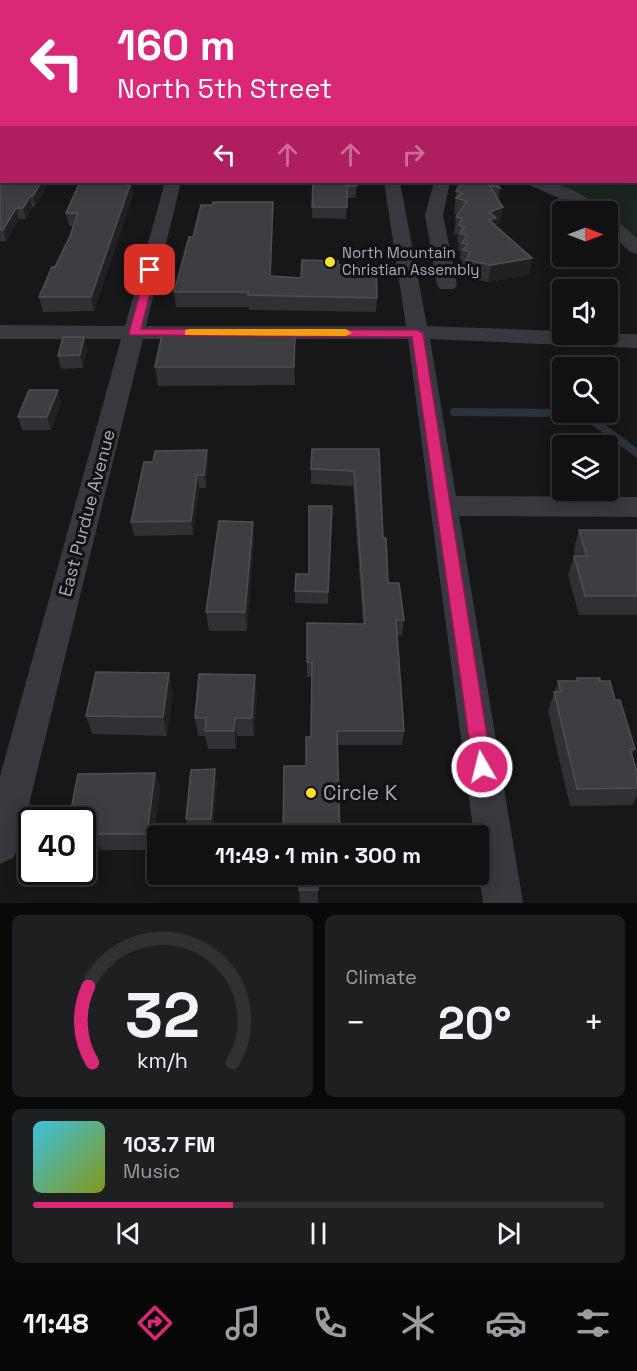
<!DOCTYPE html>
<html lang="en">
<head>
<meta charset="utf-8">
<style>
  body { margin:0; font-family:"Space Grotesk",sans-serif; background:#1e1f21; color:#f1f3f6; height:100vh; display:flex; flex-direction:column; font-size:22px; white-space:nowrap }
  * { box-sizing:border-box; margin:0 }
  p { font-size:20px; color:#9c9da0 }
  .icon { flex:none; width:33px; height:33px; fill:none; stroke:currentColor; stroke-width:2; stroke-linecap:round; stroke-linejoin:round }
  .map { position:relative; height:903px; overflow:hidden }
  .sheet { display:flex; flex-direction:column; gap:12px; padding:12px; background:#09090a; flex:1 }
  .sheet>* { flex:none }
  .banner { position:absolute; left:0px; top:0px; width:638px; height:183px; box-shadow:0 3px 15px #0003,0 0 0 2px #303133; background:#db2777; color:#fff; overflow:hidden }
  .needle { width:39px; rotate:90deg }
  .tools { position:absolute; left:552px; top:201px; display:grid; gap:12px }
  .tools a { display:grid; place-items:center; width:66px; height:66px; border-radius:6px; background:#111113; box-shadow:0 3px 15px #0003,0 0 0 2px #303133; font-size:30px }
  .speed { position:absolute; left:18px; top:807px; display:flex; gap:12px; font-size:30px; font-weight:700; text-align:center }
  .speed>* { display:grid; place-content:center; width:78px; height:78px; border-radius:50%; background:#111113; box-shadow:0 3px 15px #0003,0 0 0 2px #303133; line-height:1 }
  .speed .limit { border:3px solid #111; border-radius:9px; background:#fff; color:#111 }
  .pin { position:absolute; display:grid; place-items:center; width:51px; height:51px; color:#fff; margin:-26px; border-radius:12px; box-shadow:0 3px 9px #0006 }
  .me { position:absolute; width:66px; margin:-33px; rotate:352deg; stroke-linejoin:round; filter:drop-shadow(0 0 4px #0008) }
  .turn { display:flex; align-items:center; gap:21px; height:126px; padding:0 18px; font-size:27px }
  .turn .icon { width:78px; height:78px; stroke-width:2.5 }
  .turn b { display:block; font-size:42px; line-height:51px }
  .lanes { display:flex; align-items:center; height:57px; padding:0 18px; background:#0003; justify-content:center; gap:30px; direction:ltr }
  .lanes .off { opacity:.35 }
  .big { font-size:45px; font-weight:700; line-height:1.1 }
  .sheet .tile { flex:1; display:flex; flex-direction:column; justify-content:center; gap:9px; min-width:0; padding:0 21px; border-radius:9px; background:#1e1f21 }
  .sheet .dial { align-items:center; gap:0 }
  .dial svg { height:156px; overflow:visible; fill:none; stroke:#303133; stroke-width:7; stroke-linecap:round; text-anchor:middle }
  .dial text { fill:#f1f3f6; stroke:none }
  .song { display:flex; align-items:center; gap:18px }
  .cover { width:72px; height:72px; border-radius:9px; background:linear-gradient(135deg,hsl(190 70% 55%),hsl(70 70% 35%)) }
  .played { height:6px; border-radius:3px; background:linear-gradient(90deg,#db2777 35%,#303133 35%) }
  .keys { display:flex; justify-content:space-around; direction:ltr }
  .heat { display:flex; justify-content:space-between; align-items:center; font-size:33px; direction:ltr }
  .sheet .tiles { flex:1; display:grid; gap:12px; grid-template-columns:1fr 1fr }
  .tile:last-child { grid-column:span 2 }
  .trip { position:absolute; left:147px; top:825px; width:342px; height:60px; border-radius:6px; background:#111113; box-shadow:0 3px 15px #0003,0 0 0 2px #303133; font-weight:700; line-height:60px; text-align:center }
  .dock { display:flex; height:96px; justify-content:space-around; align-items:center; background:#070708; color:#9c9da0 }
  .dock .icon { width:42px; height:42px }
  .dock .selected { color:#db2777 }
  .dock b { font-size:27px; color:#f1f3f6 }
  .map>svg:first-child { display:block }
  .green { fill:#1c251f }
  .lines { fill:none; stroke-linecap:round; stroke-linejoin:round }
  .stream { stroke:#2c333f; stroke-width:8 }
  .minor { fill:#38383f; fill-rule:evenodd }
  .wall { fill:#313034 }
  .shaded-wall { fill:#212123 }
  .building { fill:#3e3d42; stroke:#4e4e55; stroke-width:1.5 }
  .route { fill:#db2777; stroke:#8e194d; stroke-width:1.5 }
  .slow { fill:#f59e0b }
  .poi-dot { fill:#ffe029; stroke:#121214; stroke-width:2 }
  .labels { text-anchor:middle; stroke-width:6; stroke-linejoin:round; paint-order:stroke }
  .far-poi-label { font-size:15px; fill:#a8aaba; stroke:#121214; text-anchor:start }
  .street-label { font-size:18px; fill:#a8aaba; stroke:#121214 }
  .near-poi-label { font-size:21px; fill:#a8aaba; stroke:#121214; text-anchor:start }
</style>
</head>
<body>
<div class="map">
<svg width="637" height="903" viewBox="0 0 637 903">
  <rect width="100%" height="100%" fill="#171719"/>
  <path class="green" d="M636,113h1v127l-29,-21v-7l-11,-1 -43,-29h82z"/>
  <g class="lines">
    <path class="stream" d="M454,412l98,1 37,5 48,35"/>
    <g class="minor">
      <path d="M67,0h12l-12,2z"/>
      <rect x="359" y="0" width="12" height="2"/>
      <path d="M0,103h2l-2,10z"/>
      <rect x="636" y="105" width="1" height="8"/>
      <path d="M165,182h16l-35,144h260l-22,-144h16l27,144 135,5v3h75v14l-207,-9 26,157 181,1v20l-178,-1 64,387h-40l-5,-34v-33h-4l-66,-497h-265l-124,506 -6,13 -13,6v-88l121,-437h-121v-14l125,1z"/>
      <path d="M434,182h16l-7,33 14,70 -3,4h-14l-3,-4 -12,-70z"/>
      <path d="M529,182c24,-3 56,9 72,30h-21l-10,-9 -39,-17z"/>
      <path d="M608,218l6,1 23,19v16l-7,-2 -22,-20z"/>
    </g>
  </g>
  <g class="wall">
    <path d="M0,0h61l-1,2h-58v8h-2z"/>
    <path d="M231,0h111v2z"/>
    <path d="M388,0h249v97h-1v-95h-248z"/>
    <path d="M0,148l49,34 -14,25h-3l-6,12h-7l-13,22h-6z"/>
    <path d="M131,182l2,13 -39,116 -51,1 -4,-15 16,-30 15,-31 3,-10h-4l-3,-13z"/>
    <path d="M308,182h48v16h-9l-1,21 -34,-1 1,-36z"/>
    <path d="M457,182h38l5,6 -2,11 3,24 -6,2 34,50 -41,7 -24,-5 1,-9 -4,-1 1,-7 -2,-1 1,-8 -3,-1 1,-7 -2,-1 1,-7 -4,-1 2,-17 1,-2 -3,-1z"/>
    <path d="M273,202v14l-2,60 30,2 37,-13 39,33 -1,14 -127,-2v-3h-73l-2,-15 19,-55 19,-32z"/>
    <path d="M84,337l3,12 -4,19 -22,1 -3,-13z"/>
    <path d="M295,352v33l-137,1 -3,-19z"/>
    <path d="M61,403l-10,27h-29l-4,-13z"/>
    <path d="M379,449l4,89 5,45 16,37 -2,15h-5l7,96 -2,14h-64l-32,21 5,-29 1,-60h-5v-54l56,1 -10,-138 -42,-2v-15z"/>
    <path d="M207,450l1,14 -2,24h-7l-6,47 -59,1 -3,-14 22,-60z"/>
    <path d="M332,506l-4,98 -33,-1v-12l14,-17z"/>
    <path d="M579,530h58v85h-58l-11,-40 6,-19h1l-1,-7z"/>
    <path d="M254,541l-7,90h-38l-3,-19z"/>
    <path d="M577,678l23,3 15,19 20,49 -3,6 5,17v24l-5,9 -62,1 -22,-95 10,-30h18z"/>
    <path d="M173,692l-6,44 -75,-2 -6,-18z"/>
    <path d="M257,693l-3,43h-17l-1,13h-28l-3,-13h-7l-3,-18z"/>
    <path d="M155,773l5,17 -8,60h-51l-18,25 -6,-3h5l-4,-98z"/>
    <path d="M217,781l-4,49h-24l-3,-11z"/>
    <path d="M318,874v29h-18l-1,-13z"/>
  </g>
  <g class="shaded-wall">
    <path d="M2,50v13l-2,1v-12z"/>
    <path d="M41,182h8l-14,25 -2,-11z"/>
    <path d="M131,182l2,13 -39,116 -3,-14z"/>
    <path d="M30,196l2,11 -6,12 -3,-11z"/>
    <path d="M273,202v14l-2,75 -1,-15z"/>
    <path d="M503,207l-2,16 -7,2 -8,12 3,-25z"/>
    <path d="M16,208l3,11 -13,22 -3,-11z"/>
    <path d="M532,258l-3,17 -41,7 3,-17z"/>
    <path d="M295,334v51l-1,-18z"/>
    <path d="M84,337l3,12 -4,19 -3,-13z"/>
    <path d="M58,390l3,13 -10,27 -4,-13z"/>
    <path d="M207,450l1,14 -2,24 -2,-13z"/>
    <path d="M197,475l2,13 -6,47 -2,-14z"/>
    <path d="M253,522l1,19 -7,90 -2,-19z"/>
    <path d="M169,673l4,19 -6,44 -4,-19z"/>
    <path d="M255,675l2,18 -3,43 -2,-18z"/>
    <path d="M235,718l2,18 -1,13 -2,-18z"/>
    <path d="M215,769l2,12 -4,49 -2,-11z"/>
    <path d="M155,773l5,17 -8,60 -5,-16z"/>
    <path d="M94,834l7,16 -18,25 -2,-3h1v-22z"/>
  </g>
  <g class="building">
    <path d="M0,0h43l-1,2h-42z"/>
    <rect x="231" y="0" width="79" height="2"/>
    <path d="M390,0h247v6h-1v-4h-246z"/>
    <path d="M636,7l1,5v31l-1,1z"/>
    <path d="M0,11h2v39l-2,2z"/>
    <path d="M636,44l1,4v39h-1z"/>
    <path d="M2,146v36h39l-8,14h-3l-7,12h-7l-13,22h-3v-82z"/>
    <path d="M80,182h51l-40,115h-52l13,-30h3l15,-31 8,-23h-12z"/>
    <path d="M313,182h43l1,4h-10v21h-35z"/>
    <path d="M459,182h36l5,6 -11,-3 14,22 -14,5 7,6 -7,2 43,38 -41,7 -25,-5 4,-8 -7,-2 5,-6 -6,-1 5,-8 -7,-2 4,-6 -5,-2 3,-7 -6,-1 11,-16 -11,-3 6,-5 -6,-2 6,-7 -5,-1z"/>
    <path d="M213,202h60l-3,74 31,2 1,-18 36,1v4h38l1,33 -129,-3v-3h-74l15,-55h4l8,-32h11z"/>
    <path d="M162,334h133l-1,33h-139z"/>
    <path d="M63,337h21l-4,18 -22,1z"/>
    <path d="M29,390h29l-11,27h-29z"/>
    <path d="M312,449h67l4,89h3l2,45h11l5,37h-8l8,111h-67l3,105h-57l1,-70h22v-29h5l1,-74 -5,-1v-39l58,1 -11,-153 -43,-2z"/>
    <path d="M207,450l-3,25h-7l-6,46 -60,1 13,-60h9l2,-11z"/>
    <path d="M309,506h23l-4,86 -33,-1 1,-17h13z"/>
    <path d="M219,521l34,1 -8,90h-39z"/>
    <path d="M579,530h58v66h-52l-11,-40h13z"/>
    <path d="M96,672l73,1 -6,44 -77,-1z"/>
    <path d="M199,674l56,1 -3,43h-17l-1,13h-29l1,-13h-11z"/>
    <path d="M577,678h23v3h10l5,19h5l15,49h-5l7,23v16l-60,1 -23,-97h7l-3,-11h20z"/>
    <path d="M215,769l-4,50h-25l5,-49z"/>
    <path d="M155,773l-8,61h-53l-12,16v-30h-13l9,-46z"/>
    <path d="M300,874h18v16h-19z"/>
  </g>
  <path class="route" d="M147,267h3l6,3 -15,59 276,1 6,3 69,434 -3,6 -7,3 -6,-3 -3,-6 -61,-430 -282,-2 -1,-3z"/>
  <path class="slow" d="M189,329h157l6,4 -6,3 -161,-1v-5z"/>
  <g class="poi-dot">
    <circle cx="330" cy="262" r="6"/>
    <circle cx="311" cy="793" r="6"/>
  </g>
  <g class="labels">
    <g class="far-poi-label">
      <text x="342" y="258">North Mountain<tspan x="342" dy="17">Christian Assembly</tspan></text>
    </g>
    <g class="street-label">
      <text transform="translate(87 513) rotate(-75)" y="6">East Purdue Avenue</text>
    </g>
    <g class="near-poi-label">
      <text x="323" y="800">Circle K</text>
    </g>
  </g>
</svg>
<div class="tools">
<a><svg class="needle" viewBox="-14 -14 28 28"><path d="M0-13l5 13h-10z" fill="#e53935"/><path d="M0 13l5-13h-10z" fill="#9c9da0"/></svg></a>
<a><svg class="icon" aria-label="sound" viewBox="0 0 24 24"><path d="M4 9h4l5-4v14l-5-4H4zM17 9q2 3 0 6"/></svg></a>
<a><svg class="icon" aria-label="search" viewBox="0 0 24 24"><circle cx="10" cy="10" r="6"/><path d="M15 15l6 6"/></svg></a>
<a><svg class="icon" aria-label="layers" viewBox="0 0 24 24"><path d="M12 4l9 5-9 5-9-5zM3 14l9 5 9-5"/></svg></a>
</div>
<div class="speed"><div class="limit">40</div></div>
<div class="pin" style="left:150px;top:270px;background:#d93025"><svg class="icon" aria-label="arrive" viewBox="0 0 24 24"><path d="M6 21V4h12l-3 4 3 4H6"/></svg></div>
<svg class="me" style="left:482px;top:767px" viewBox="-20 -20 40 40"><circle r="17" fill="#db2777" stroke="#fff" stroke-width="3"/><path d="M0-11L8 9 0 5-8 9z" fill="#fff"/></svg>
<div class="trip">11:49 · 1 min · 300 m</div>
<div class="banner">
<div class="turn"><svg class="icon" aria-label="left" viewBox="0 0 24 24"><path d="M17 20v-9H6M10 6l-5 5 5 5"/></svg><div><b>160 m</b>North 5th Street</div></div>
<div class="lanes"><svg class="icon" aria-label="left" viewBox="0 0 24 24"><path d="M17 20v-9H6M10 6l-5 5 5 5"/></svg><svg class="icon off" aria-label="ahead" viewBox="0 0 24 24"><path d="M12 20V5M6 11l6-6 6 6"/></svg><svg class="icon off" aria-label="ahead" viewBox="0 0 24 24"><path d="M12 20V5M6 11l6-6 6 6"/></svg><svg class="icon off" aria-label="right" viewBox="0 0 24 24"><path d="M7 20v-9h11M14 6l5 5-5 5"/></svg></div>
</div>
</div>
<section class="sheet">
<div class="tiles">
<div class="tile dial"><svg viewBox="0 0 100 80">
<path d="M14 69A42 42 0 1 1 86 69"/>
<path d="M14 69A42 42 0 0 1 12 30" stroke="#db2777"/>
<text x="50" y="56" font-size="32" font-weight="700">32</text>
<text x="50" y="72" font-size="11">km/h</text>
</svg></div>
<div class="tile"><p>Climate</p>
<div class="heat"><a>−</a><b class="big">20°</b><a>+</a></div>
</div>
<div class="tile">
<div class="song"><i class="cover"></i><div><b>103.7 FM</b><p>Music</p></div></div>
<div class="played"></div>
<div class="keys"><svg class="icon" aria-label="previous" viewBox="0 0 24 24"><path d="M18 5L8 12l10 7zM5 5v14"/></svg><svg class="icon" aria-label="pause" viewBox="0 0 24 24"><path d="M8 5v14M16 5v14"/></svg><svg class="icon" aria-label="next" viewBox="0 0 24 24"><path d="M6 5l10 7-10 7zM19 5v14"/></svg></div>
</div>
</div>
</section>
<nav class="dock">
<b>11:48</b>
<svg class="icon selected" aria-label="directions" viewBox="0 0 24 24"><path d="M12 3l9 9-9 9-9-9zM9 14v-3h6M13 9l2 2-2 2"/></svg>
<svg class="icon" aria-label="music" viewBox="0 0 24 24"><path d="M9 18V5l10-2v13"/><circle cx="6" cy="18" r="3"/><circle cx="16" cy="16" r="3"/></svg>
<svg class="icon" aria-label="phone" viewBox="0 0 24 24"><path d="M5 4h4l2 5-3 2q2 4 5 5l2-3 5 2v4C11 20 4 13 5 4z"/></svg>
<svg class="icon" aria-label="climate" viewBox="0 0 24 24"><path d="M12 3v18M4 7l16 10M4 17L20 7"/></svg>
<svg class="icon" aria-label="car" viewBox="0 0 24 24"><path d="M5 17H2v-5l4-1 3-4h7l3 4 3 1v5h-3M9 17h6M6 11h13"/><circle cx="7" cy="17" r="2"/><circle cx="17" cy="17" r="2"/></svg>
<svg class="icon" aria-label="filters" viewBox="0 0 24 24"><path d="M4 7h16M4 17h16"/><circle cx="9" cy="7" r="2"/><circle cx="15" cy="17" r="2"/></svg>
</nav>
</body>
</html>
